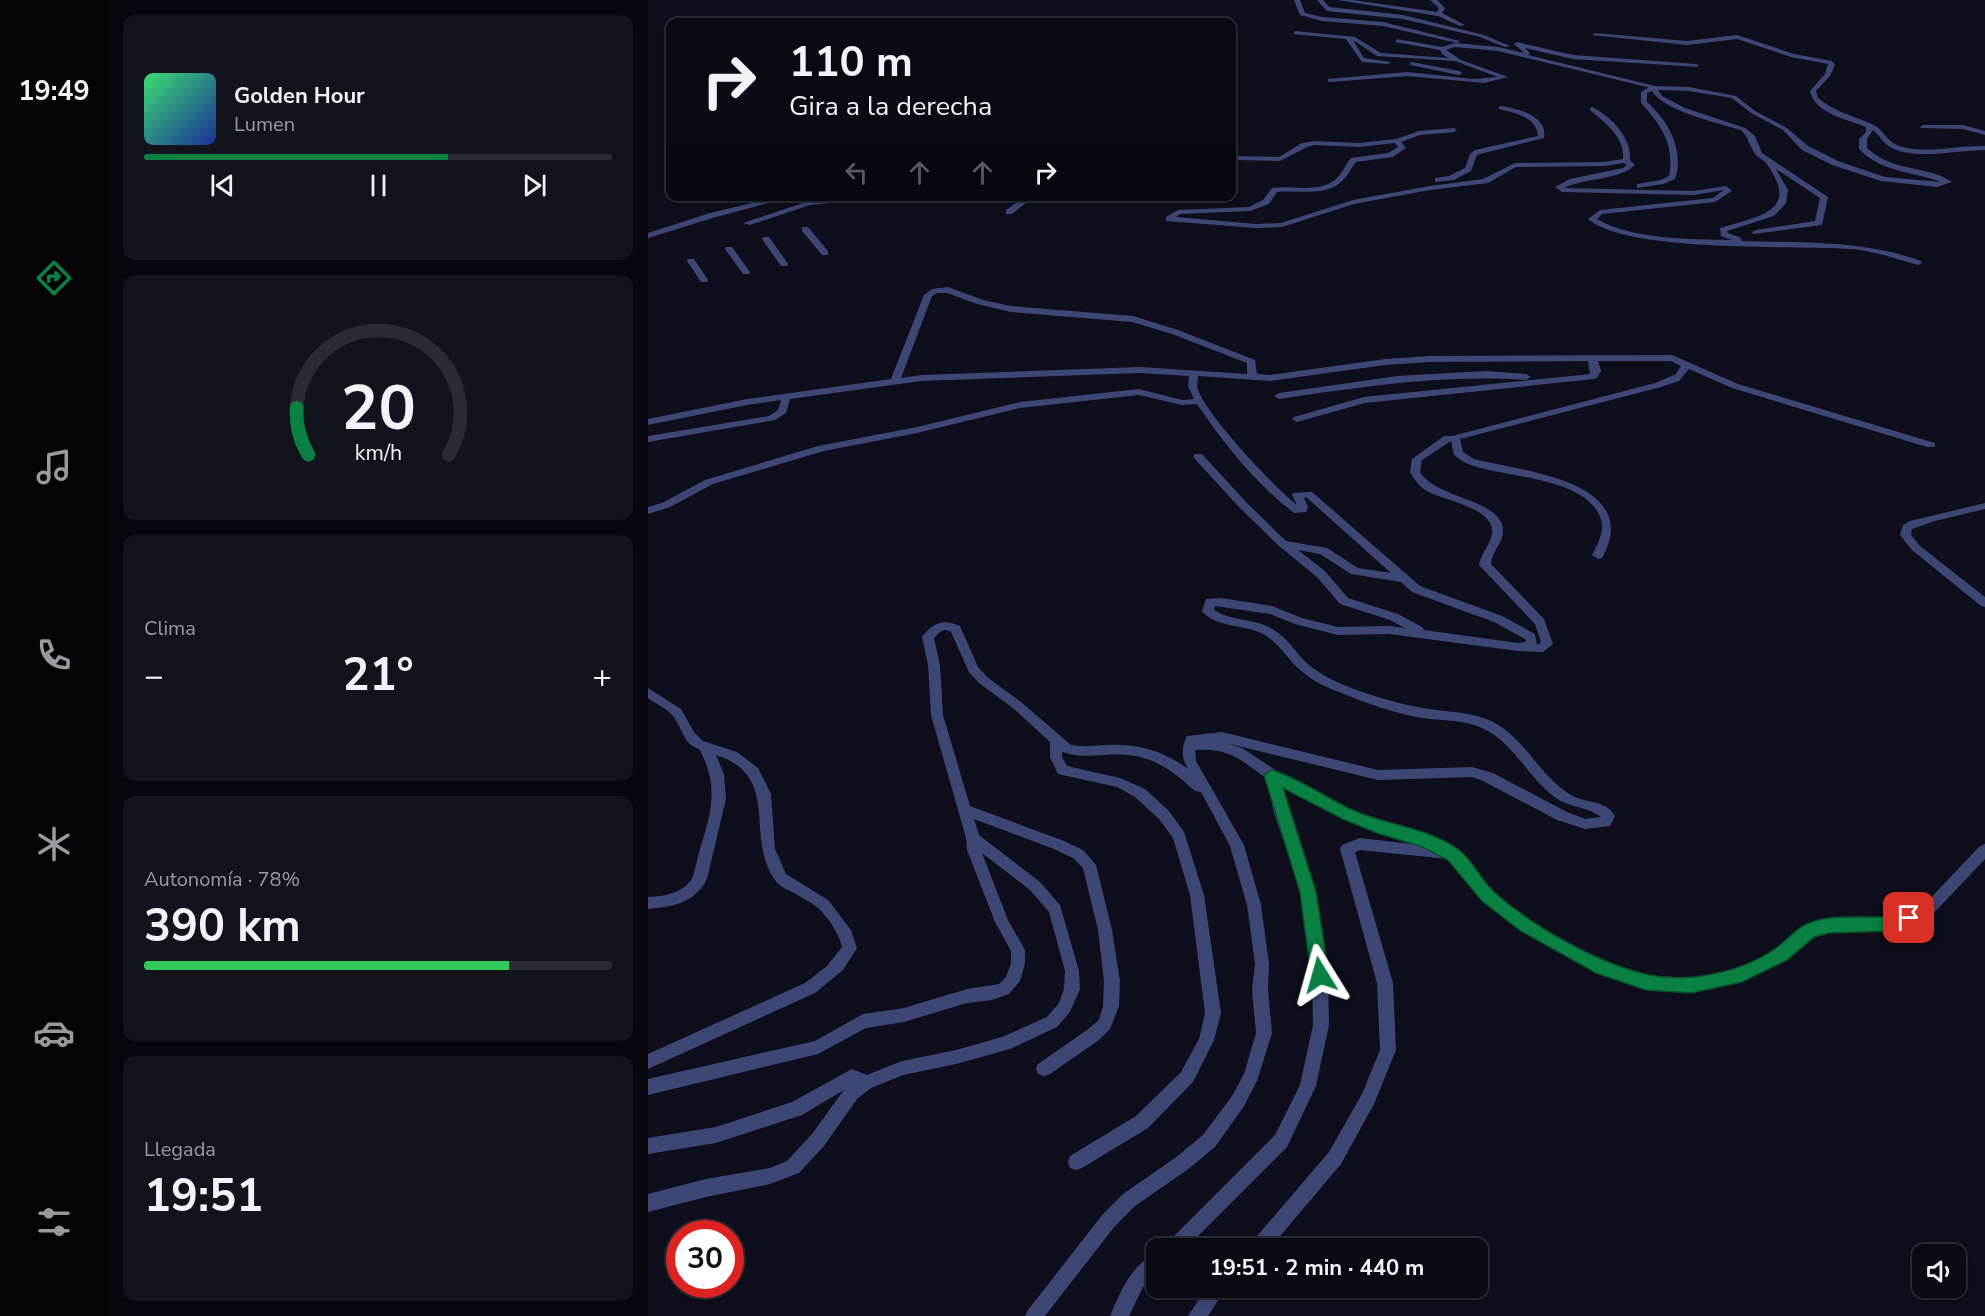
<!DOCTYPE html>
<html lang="es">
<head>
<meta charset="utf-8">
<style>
  body { margin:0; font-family:"Nunito Sans",sans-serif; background:#13131e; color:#f1f3f6; height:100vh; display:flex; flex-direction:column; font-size:22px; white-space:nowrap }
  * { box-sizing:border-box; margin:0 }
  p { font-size:20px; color:#999aa0 }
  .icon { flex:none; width:33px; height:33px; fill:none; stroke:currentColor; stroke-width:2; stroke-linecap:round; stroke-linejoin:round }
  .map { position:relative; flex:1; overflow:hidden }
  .details { display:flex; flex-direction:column; gap:15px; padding:15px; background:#06060c; width:540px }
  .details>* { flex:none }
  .hud { position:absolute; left:18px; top:18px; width:570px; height:183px; border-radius:12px; box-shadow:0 3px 9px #0003,0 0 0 2px #2a2b34; background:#0a0a15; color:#f1f3f6; overflow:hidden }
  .buttons { position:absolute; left:1264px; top:1244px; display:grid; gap:12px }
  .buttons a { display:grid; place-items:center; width:54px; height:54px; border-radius:12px; background:#0a0a15; box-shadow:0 3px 9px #0003,0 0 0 2px #2a2b34; font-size:30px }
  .speed { position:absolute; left:18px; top:1220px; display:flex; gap:12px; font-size:30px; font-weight:700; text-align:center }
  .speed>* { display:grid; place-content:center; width:78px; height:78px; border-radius:50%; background:#0a0a15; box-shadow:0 3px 9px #0003,0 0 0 2px #2a2b34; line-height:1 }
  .speed .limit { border:9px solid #d22; background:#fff; color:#111 }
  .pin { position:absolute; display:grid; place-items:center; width:51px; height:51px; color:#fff; margin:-26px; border-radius:12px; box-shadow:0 3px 9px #0006 }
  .me { position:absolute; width:66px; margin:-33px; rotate:352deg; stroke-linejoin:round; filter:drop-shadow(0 0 4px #0008) }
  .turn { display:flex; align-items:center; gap:21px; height:126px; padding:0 24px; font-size:27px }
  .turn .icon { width:78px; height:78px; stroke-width:2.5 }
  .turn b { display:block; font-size:42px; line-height:51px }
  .lanes { display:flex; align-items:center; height:57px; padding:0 24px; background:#0003; justify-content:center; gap:30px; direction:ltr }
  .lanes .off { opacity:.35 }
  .big { font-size:45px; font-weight:700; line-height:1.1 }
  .details .card { flex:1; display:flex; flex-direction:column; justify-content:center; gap:9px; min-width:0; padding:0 21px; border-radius:12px; background:#13131e }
  .details .dial { align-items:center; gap:0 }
  .dial svg { height:156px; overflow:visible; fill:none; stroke:#2a2b34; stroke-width:7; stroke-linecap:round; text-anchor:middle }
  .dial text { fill:#f1f3f6; stroke:none }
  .song { display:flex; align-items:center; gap:18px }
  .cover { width:72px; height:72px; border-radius:9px; background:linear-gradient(135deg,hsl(140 70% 55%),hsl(230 70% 35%)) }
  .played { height:6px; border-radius:3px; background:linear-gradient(90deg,#0b8043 65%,#2a2b34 65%) }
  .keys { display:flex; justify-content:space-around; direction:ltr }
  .heat { display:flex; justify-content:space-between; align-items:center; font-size:33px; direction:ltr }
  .charge { height:9px; border-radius:4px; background:linear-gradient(90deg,#34c759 78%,#2a2b34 0) }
  .trip { position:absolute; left:498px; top:1238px; width:342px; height:60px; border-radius:12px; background:#0a0a15; box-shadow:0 3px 9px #0003,0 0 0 2px #2a2b34; font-weight:700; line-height:60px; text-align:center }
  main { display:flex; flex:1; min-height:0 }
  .tab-bar { display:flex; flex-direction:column; width:108px; justify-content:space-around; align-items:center; background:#040408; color:#999aa0 }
  .tab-bar .icon { width:42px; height:42px }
  .tab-bar .on { color:#0b8043 }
  .tab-bar b { font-size:27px; color:#f1f3f6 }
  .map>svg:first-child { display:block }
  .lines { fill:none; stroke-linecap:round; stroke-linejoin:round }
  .street { fill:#3e4676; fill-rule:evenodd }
  .route { fill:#0b8043; stroke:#07532c; stroke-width:1.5 }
</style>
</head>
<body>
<main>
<nav class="tab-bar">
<b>19:49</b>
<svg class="icon on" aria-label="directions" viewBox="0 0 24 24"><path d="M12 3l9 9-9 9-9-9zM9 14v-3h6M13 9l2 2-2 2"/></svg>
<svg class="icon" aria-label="music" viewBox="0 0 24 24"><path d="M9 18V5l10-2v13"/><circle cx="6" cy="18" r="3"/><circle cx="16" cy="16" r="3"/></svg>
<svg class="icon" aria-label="phone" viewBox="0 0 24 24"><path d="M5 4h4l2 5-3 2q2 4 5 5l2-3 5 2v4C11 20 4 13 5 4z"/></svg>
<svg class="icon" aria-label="climate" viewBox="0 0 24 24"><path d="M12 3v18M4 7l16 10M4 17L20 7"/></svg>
<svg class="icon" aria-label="car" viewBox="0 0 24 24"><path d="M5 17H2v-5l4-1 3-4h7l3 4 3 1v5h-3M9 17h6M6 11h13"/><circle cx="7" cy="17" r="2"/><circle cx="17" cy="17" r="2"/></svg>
<svg class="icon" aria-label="filters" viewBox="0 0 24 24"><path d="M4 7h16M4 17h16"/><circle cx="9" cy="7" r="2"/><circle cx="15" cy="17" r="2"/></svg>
</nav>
<section class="details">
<div class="card">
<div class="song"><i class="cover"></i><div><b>Golden Hour</b><p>Lumen</p></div></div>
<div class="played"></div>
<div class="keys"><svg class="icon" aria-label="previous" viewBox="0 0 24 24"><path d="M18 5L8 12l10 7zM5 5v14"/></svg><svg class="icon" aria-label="pause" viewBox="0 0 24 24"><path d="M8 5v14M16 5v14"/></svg><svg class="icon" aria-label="next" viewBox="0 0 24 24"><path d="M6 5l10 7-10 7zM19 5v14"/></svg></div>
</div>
<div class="card dial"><svg viewBox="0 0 100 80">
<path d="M14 69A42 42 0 1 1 86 69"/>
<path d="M14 69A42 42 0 0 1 8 45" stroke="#0b8043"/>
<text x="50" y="56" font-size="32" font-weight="700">20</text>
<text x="50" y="72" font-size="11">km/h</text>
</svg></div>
<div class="card"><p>Clima</p>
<div class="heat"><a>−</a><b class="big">21°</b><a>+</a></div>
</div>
<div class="card"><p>Autonomía · 78%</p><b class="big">390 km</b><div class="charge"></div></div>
<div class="card"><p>Llegada</p><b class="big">19:51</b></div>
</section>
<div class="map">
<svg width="1337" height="1316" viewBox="0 0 1337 1316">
  <rect width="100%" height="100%" fill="#0e0e1c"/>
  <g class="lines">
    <g class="street">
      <path d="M646,0h6l5,13 17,4 61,5 77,19 -3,2 -74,-17 -61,-5 -22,-6z"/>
      <path d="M669,0h6l6,7 74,8 81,20 26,11 -5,1 -25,-10 -77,-18 -76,-8z"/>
      <path d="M690,0h15l84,12 2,-4 -9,-8h7l8,8 -3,5 23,12 -5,1 -22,-10z"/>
      <path d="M647,31l60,6 26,16 67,5 -6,-4 -2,-4 -45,-8 2,-3 45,8 13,-4 43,4 26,6 -10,-9 3,-2 56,13 123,9 2,1v2l-125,-8 -48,-11 5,5 -2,2 127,31 34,1 47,9 19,15 32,17 21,18 30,15 47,16 56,5c-29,-11 -59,-9 -82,-33v-10l7,-7v-5c-19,-8 -51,-13 -56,-36l15,-17 3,-10 -37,-7 -54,-18 -50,6 -95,-10 3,-2 92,8 50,-6 57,19 38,7 3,4 -5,11 -14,15 2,7c16,14 36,18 54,26 11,5 15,17 25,21 24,10 62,0 88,1v4c-27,0 -71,11 -95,-3 -7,-4 -11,-12 -17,-17l-6,9v9c29,26 59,16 85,34l-15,5 -56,-6 -49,-16 -30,-15 -19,-20 -32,-17 -19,-15 -43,-7 -31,-1 4,6 23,12 60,20 10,8 7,17 66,44 -6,28 -69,9 -1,-2 4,-2 59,-9 5,-23 -44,-29 12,21 -2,13 -12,13 -47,15 1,2 13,5 1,3c61,2 121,-1 179,20l1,2 -4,2c-22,-6 -43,-14 -67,-16 -57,-4 -224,4 -263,-30l12,-9 113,-12 11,-8 -30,5 -132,-3 -7,-5 15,-8 53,-11 4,-3 -3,-2 -20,3 -88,1 -28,16 -58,7 -76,14 -72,23 -26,1 -90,-7v-4l12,-7 71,-3 14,-7 9,-12c20,-3 49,6 65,-10 6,-6 9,-14 14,-20l37,-5 10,-6 -3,-4 -36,4 -44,-2 -8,2 -27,14 -48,-1v-4l47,1 23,-14 13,-2 44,2 37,-4 23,-8 35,-3 3,2 -3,2 -34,3 -19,7 5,6 -13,9 -37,5c-5,6 -8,14 -14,19 -16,16 -44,9 -65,11l-8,12 -19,7 -70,3 -4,3 80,7 25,-1 72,-23 77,-14 53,-7 32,-16 89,-1 19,-3c2,-22 -18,-36 -33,-49v-2l2,-1c19,9 40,31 38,53l5,5c-15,15 -51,13 -71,23l130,3 32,-5 6,5 -17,11 -113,12 -5,5c36,21 93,20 135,21l-11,-4 -1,-8c38,-12 82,-16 46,-65 -3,-4 -8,-5 -11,-9 -6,-9 -6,-16 -14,-24 -23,-7 -77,-19 -89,-39l-5,2v9c21,18 38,49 28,77l-12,5 -26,4v-4l24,-4 8,-4c6,-32 -8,-51 -28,-73v-11l7,-4 -1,-1 -149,-36 -43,-4 -9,3 15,10 47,17 -24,6 -77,-7 -77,6 -2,-1v-2l79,-7 66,7 25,-2 -43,-16 -78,-5 -24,-16 11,18 27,4 -3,2 -26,-2 -16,-23 -53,-5z"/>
      <path d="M764,62l47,9 3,2 -3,2 -49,-10v-2z"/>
      <path d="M853,106c18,3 47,10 43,32l-64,16 -3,1 -6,16 -17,9 -19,2v-4l14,-2 16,-8 5,-14 5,-4 63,-14c-2,-20 -24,-23 -39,-27v-2z"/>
      <path d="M1275,125h40l22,6v4l-22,-6 -42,-1 -1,-1z"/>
      <path d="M132,196h15l-79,21 -68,21v-5l62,-20z"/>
      <path d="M207,196l13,2 -4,2 -54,5 -60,20 -7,-2 66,-22z"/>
      <path d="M378,196h9l-23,18h-6v-4z"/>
      <path d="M154,227h6l20,24v4h-6l-20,-24z"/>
      <path d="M115,237h6l19,27 -1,2h-6l-19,-27z"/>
      <path d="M78,247h6l18,25 -1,2h-6l-18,-25z"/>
      <path d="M40,259h6l14,21 -1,2h-6l-14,-21z"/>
      <path d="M300,287l35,13 28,6 122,10 45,14 77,30 2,14 13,1 115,-16 45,-3 242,-1 66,29 197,59v4h-8l-195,-59 -43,-19 -10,12 -18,6 -201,52 3,13 11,7c47,12 171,22 128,99l-4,1 -6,-4c5,-9 11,-21 10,-31 -9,-49 -101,-45 -136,-61 -4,-2 -8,-5 -12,-8l-3,-14 -29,19 -2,12c17,27 80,27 83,57 1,13 -11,22 -12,35l53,55 9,25 -10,8 -25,-1 -129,-17 -51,1 -43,-11 -25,-10 -55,-8 -1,4c18,12 42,8 60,20 15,9 23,25 35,35 22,18 53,27 79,35 14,4 27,7 41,9 21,3 42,3 62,12 34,16 48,55 80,74 15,9 34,4 44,21l-5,10 -25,3 -28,-9 -74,-39 -11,-4 -94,3 -152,-37 16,5 35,23 76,40 32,13 48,14 25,13 35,41 38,30 74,41 41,12 45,3 49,-10 36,-18 28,-23 25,-7 63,-2 29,-10 59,-62 5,-2v15l-54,57 -39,14 -63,2 -16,4 -27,24 -39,19 -56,13 -45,-3 -50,-16 -75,-43 -38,-30 -35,-41 -88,-9 -5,2 38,131 3,67 -22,54 -33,60 -71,84h-21l3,-6 77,-90 33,-58 18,-44 -3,-67 -37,-134 2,-4 18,-7 60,7 -43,-12 -34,-14 -62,-33 7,27 27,79 13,83 1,50 -13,61 -29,61 -101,101h-21l3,-6 107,-107 25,-50 13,-60 -1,-50 -11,-83 -27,-79 -8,-35c-27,-19 -36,-30 -71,-28l1,11 48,84 17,60 8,59 -1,26 4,43 -15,48 -13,25 -29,41 -28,23 -52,36 -20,20 -70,90h-20l3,-6 75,-96 20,-20 52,-36 28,-23 29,-39 12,-22 12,-41 -4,-43 3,-26 -8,-59 -17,-59 -29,-54 -6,-1c-30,-27 -49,-39 -91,-36 -15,1 -27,2 -42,-3v5l5,9 53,12 25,11 24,22 15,21 20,63 17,118 -7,27 -21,42 -45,46 -66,40 -6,2 -6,-2 -2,-6 2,-6 66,-40 45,-44 18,-33 6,-26 -15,-118 -17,-57 -14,-19 -24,-22 -18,-10 -59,-13 -8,-17v-15l-37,-34 -34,-25 -10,-11 -18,-40c-8,-5 -11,0 -17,6l6,27 3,50 27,91 94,35 19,9 13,15 16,65 8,51 -1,25 -9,23 -11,11 -49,34 -6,2 -6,-2 -2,-5 2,-5 49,-34 12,-10 4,-14 1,-25 -6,-51 -15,-62 -10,-10 -19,-9 -80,-30 5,16 61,47 20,23 19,66 1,18 -10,23 -13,15 -47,22 -54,15 -53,11 -32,13 -14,11 -33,47 -25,27 -29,11 -64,13 -58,15v-18l58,-15 64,-11 17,-7 25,-27 32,-44 -42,25 -86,28 -68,11v-16l68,-11 76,-25 60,-33 15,6 35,-14 54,-11 46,-13 45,-20 12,-14 5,-14 1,-18 -16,-59 -19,-22 -48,-37 26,67 17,30v13l-5,18 -11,13 -17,6 -25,3 -63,19 -38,6 -48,26 -170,41v-16l167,-38 48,-27 41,-6 63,-19 32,-5 7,-7 5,-14v-12l-16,-29 -28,-72 -1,-12 -35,-123 -3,-50 -6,-28c10,-14 22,-19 38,-11l18,41 9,10 34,25 50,43c12,2 22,1 33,0 32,-2 59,5 84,24 -7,-12 -7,-21 -1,-33l35,-4 156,38 94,-3 21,6 74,39 18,7 16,-2c-14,-11 -34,-9 -49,-22 -25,-20 -39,-52 -68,-66 -19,-10 -42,-8 -62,-11 -28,-5 -57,-15 -83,-26 -14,-5 -28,-12 -39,-22 -14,-12 -22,-29 -39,-37 -19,-9 -45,-5 -59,-22l4,-12 15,-1 51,8 30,12 36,9 51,-1 16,2 -15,-8 -50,-16 -23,-27 -38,-31 -41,-40 -44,-48v-4h8l44,48 40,39 41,7 31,20 33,5 -85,-76 -2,1 4,9 -2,5 -12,1c-38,-29 -70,-69 -97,-109l-15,1 -43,-10 -119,13 -103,25 -93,18 -111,33 -43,23 -22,7v-7l14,-4 43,-23 113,-34 99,-19 103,-25 119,-13 43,11 12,-1 -6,-13 1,-10 -49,-3 -219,8 -131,18 -4,14 -11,7 -127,22v-6l121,-20 9,-6 3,-10 -34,5 -99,20v-6l99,-20 144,-20 33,-84 8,-6zM289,293h10l30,11 34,8 121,10 40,12 75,29v11l-107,-7 -219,8 -20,3 31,-82zM940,361l2,13 -226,23 -70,20 -2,2 5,3 68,-19 229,-24 3,-1 4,-7 -3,-10h73l10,5 -5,8 -21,9 -203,53h-8l-32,23 -2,13c4,7 8,13 15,18 16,10 66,17 67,40 1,12 -11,22 -13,35l56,59 6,18 -4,3 -2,-11 -33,-18 -82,-30 -108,-94 -19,1 -1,2 5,10c-22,-17 -96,-95 -100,-119 0,-3 1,-7 1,-10l72,5 115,-16 45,-3zM650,550l22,4 31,20 50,8 11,10 82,30 31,17 1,3 -8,1 -94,-13 -2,-3 -24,-13 -50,-16 -23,-27z"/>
      <path d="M838,371l40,3 5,3 -5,3c-83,-6 -165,7 -247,19l-5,-3 5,-3 118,-17z"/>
      <path d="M1337,503v6l-50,12 -23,8 -1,6 9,11 65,51v10l-4,-1 -69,-56 -12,-15 3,-10 7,-4z"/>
      <path d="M0,688l33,21 13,23 9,9 34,11 21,16 13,26 4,55 11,25 42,26 23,30 6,18 -14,22 -28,23 -167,76v-15l157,-71 22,-17 15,-19c-3,-13 -13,-29 -24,-39 -7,-6 -16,-10 -24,-15 -6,-3 -15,-7 -19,-13 -31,-44 7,-104 -59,-125l8,19 2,25 -19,80c-12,24 -35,28 -59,30v-12c17,-1 33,-3 44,-18 3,-9 5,-18 7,-27 12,-38 21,-66 0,-103 -17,-5 -16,-22 -27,-34 -5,-6 -17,-12 -24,-17z"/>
      <path d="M508,1254v20l-11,9 -16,33h-19c10,-23 21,-52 46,-62z"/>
      <path d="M559,1287h20l-19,29h-20z"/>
    </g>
  </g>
  <path class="route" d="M624,770c30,9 56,30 85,42 32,13 74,17 102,38 14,11 22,30 35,42 38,34 101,70 151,82 41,10 95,-1 130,-25 10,-7 18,-17 28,-23 22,-13 57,-8 81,-9 11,0 21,-8 31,-4l2,5 -2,5 -23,8 -63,2 -15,4 -27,23 -45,22 -51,11 -45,-3 -50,-17 -75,-42 -39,-30 -34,-41 -25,-13 -46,-14 -34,-14 -60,-31 33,104 13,83 -3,6 -6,2 -6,-2 -3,-6 -11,-83 -36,-117z"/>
</svg>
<div class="buttons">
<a><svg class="icon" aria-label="sound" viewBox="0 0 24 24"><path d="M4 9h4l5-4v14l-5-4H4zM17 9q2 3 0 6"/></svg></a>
</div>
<div class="speed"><div class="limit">30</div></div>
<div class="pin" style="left:1261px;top:918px;background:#d93025"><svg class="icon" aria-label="arrive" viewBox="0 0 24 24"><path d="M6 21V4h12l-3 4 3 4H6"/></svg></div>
<svg class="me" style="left:672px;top:975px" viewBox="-20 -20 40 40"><path d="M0-17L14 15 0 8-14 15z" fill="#0b8043" stroke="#fff" stroke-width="4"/></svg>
<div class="trip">19:51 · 2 min · 440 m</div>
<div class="hud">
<div class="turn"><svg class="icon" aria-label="right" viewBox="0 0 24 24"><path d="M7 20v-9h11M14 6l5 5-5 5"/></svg><div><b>110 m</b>Gira a la derecha</div></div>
<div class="lanes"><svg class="icon off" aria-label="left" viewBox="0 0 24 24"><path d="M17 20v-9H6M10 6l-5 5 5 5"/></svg><svg class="icon off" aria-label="ahead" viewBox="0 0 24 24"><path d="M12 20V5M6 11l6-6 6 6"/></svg><svg class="icon off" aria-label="ahead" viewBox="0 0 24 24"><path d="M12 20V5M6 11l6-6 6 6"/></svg><svg class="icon" aria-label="right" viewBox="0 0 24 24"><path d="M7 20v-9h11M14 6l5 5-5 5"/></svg></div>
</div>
</div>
</main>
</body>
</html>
